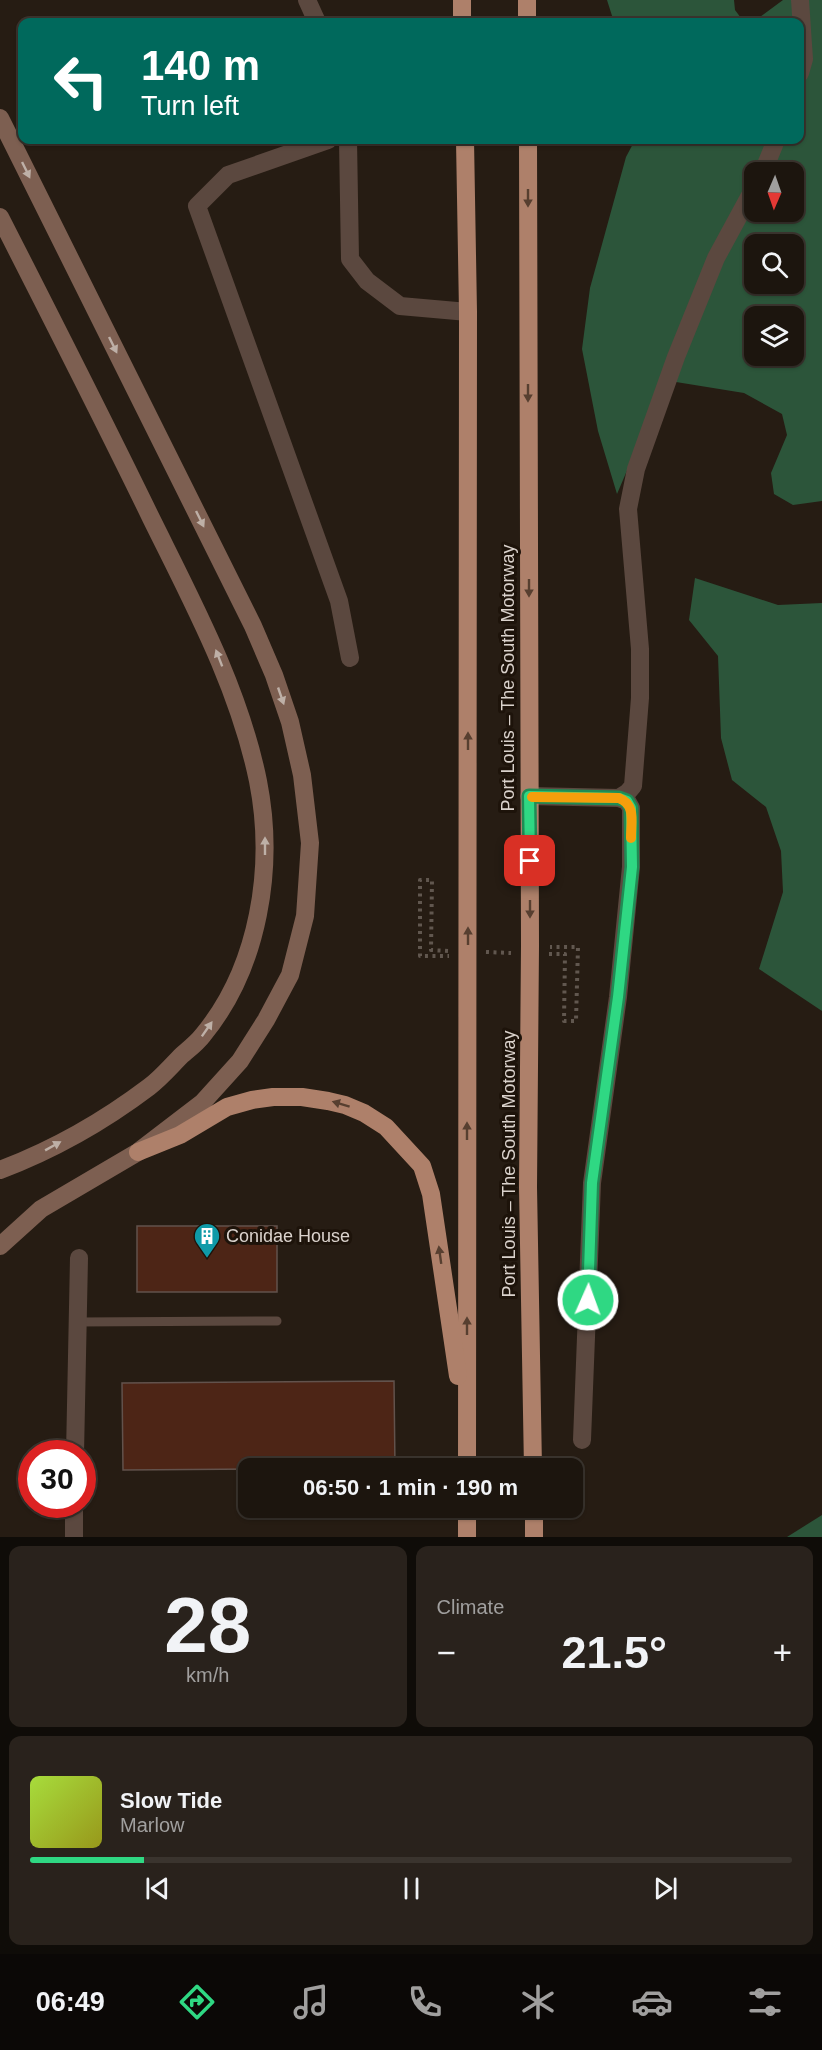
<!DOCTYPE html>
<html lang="en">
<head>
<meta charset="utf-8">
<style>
  body { margin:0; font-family:Helvetica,sans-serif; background:#29221c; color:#f1f3f6; height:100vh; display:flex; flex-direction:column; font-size:22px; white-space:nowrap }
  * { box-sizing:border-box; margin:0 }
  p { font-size:20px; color:#a09f9e }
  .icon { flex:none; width:33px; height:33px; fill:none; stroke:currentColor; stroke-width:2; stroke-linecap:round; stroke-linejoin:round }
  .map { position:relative; height:1537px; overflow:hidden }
  .details { display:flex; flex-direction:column; gap:9px; padding:9px; background:#0f0c08; flex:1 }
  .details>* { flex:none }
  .banner { position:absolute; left:18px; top:18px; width:786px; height:126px; border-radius:12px; box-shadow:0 2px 4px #0004,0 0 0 2px #3a342e; background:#00695c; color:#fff; overflow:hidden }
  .needle { width:39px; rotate:182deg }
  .buttons { position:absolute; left:744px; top:162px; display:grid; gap:12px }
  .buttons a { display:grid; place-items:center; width:60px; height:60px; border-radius:12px; background:#1c150e; box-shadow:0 2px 4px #0004,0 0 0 2px #3a342e; font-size:30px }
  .speed { position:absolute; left:18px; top:1440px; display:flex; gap:12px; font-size:30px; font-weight:700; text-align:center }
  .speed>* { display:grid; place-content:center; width:78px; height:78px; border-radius:50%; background:#1c150e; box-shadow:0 2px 4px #0004,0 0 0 2px #3a342e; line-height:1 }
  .speed .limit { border:9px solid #d22; background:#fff; color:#111 }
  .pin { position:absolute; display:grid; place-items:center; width:51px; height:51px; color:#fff; margin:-26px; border-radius:12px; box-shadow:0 3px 9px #0006 }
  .me { position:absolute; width:66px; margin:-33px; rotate:2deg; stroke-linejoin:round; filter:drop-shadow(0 0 4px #0008) }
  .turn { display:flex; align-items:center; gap:21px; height:126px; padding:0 24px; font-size:27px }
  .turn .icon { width:78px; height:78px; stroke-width:2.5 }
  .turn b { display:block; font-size:42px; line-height:51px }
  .big { font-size:45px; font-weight:600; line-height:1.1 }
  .details .widget { flex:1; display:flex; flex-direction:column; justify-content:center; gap:9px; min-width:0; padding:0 21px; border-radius:12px; background:#29221c }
  .details .dial { align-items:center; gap:0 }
  .dial b { font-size:78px; line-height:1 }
  .song { display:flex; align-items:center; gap:18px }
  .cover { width:72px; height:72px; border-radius:9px; background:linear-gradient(135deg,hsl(80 70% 55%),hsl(60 70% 35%)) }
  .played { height:6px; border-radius:3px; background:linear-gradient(90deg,#2fd883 15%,#3a342e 15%) }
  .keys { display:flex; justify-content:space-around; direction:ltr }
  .heat { display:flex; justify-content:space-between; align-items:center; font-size:33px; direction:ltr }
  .details .tiles { flex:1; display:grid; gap:9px; grid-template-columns:1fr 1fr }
  .widget:last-child { grid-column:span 2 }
  .trip { position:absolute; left:238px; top:1458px; width:345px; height:60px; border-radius:12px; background:#1c150e; box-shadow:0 2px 4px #0004,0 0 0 2px #3a342e; font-weight:600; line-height:60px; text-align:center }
  .tabs { display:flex; height:96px; justify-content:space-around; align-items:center; background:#0b0806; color:#a09f9e }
  .tabs .icon { width:42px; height:42px }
  .tabs .selected { color:#2fd883 }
  .tabs b { font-size:27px; color:#f1f3f6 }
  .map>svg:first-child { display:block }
  .forest { fill:#2c553a; fill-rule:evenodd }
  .building { fill:#4d2516; stroke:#62524c; stroke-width:1.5 }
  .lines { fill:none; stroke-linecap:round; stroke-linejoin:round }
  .path { stroke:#61574f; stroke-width:4; stroke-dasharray:3 4.5; stroke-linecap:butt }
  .lane { stroke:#5b483f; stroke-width:9 }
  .street { stroke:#5b483f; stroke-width:18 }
  .secondary { stroke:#7d5f51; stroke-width:18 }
  .highway { stroke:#ae806a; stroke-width:18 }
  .oneway { fill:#beb0a7 }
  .oneway2 { fill:#573f30 }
  .route-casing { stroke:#1f8c55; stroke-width:15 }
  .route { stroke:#2fd883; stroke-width:10 }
  .slow { stroke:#f59e0b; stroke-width:10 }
  .labels { text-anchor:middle; stroke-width:6; stroke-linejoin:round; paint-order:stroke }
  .street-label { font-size:18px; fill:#dad2cc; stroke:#1d130a }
  .poi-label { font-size:18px; fill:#dad2cc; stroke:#1d130a; text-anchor:start }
</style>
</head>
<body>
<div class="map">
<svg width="822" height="1537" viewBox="0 0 822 1537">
  <rect width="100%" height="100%" fill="#261c13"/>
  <g class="forest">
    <path d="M607,0h127l1,10 9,12h-130z"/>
    <path d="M783,0h39v501l-29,4 -19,-11 -3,-21 16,-38 -5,-21 -38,-21 -68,-11 -27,37 -32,75 -19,-63 -16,-82 8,-61 36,-131 9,-17h165v-118h-47zM754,172h40v40h-40zM754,244h40v40h-40zM754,316h40v40h-40z"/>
    <path d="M695,578l83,27 44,-2v408l-63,-42 24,-77 -2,-41 -15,-44 -34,-27 -11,-42 -3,-82 -29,-36z"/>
    <path d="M822,1515v22h-35z"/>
  </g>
  <g class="building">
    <rect x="137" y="1226" width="140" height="66"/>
    <path d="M394,1381l1,87 -272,2 -1,-87z"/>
  </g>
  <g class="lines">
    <g class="path">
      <path d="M448,951l-17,-1 1,-70h-12v76h29"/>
      <path d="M486,952l25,1"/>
      <path d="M549,954h16l-1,67h12l2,-74h-28"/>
    </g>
    <path class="lane" d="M78,1322l199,-1"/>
    <g class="street">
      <path d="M307,0l10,22"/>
      <path d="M800,73l4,-14 -4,-59"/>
      <path d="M328,140l-100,35 -31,31 142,395 11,57"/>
      <path d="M348,140l2,119 17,22 33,25 68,6"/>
      <path d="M763,172l13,-32"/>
      <path d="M529,796l90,2 8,3 4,7v59l-13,130 -26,186 -10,257"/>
      <path d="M619,798l8,-5 6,-7 7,-88v-49l-12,-140 8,-40 40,-112 40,-99 38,-70"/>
      <path d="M75,1454l4,-196"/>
      <path d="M74,1537v-33"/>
    </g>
    <g class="secondary">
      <path d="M0,118l253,508 21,49 16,47 12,53 8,68 -5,73 -15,59 -24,45 -26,41 -38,42 -64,49 -97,57 -41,37"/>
      <path d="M0,217c51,100 102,200 151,301 42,85 88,170 107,263 17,86 1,186 -55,254 -6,8 -14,14 -21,20 -11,11 -21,23 -33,32 -45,34 -96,63 -149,83"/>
    </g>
    <g class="highway">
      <path d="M462,0v22"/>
      <path d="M527,0v22"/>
      <path d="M465,140l3,172 -1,1156"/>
      <path d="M528,140l2,806 -2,241 5,281"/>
      <path d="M138,1152l42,-17 47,-28 25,-7 21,-3h29l26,4 17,4 19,8 22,14 36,39 9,28 27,182"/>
      <path d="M467,1508v29"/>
      <path d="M534,1508v29"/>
    </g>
  </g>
  <defs><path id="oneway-solid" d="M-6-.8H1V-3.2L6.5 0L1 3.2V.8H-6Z" transform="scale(1.5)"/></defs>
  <g class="oneway">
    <use href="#oneway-solid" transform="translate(26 170) rotate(64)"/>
    <use href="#oneway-solid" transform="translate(113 345) rotate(64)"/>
    <use href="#oneway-solid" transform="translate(200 519) rotate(64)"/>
    <use href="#oneway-solid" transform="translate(219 658) rotate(-111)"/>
    <use href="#oneway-solid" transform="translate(281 696) rotate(71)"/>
    <use href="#oneway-solid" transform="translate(265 846) rotate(-90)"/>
    <use href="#oneway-solid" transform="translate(207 1029) rotate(-55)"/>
    <use href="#oneway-solid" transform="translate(53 1146) rotate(-29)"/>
  </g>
  <g class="oneway2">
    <use href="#oneway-solid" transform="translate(528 198) rotate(90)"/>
    <use href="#oneway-solid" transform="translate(528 393) rotate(90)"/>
    <use href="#oneway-solid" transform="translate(529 588) rotate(90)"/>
    <use href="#oneway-solid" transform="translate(468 741) rotate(-90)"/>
    <use href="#oneway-solid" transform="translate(530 909) rotate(90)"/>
    <use href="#oneway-solid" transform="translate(468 936) rotate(-90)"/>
    <use href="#oneway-solid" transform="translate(341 1104) rotate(-163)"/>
    <use href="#oneway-solid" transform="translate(467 1131) rotate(-90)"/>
    <use href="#oneway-solid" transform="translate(440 1255) rotate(-98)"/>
    <use href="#oneway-solid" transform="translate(467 1326) rotate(-90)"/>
  </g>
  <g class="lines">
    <g class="route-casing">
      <path id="route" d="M530,861l-1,-65 90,2 8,3 4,7 1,59 -14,130 -26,186 -4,117"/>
    </g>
    <use href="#route" class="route"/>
    <path class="slow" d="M532,797l87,1c17,7 12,23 12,40"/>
  </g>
  <defs>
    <g id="building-pin" transform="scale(1.35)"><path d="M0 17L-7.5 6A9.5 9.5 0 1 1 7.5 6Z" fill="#0f9aa8" stroke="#1d130a"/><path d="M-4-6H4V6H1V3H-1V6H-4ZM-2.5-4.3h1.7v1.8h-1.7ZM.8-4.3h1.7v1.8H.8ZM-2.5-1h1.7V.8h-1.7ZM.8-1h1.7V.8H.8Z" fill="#fff"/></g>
  </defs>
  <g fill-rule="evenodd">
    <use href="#building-pin" x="207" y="1236"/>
  </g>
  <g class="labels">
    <g class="street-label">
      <text transform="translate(508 678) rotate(-90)" y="6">Port Louis – The South Motorway</text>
      <text transform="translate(509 1164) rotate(-90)" y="6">Port Louis – The South Motorway</text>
    </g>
    <g class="poi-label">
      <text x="226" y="1242">Conidae House</text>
    </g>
  </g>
</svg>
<div class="buttons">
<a><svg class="needle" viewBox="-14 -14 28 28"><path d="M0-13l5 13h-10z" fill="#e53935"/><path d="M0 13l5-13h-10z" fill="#a09f9e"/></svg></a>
<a><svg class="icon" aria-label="search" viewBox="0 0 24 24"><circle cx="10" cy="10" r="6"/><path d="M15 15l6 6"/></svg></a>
<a><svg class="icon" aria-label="layers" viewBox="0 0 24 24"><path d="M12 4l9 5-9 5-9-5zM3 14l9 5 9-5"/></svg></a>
</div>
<div class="speed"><div class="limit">30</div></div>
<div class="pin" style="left:530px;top:861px;background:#d93025"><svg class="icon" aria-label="arrive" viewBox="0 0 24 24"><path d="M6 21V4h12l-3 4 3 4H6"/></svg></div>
<svg class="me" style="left:588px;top:1300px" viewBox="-20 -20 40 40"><circle r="17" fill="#2fd883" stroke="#fff" stroke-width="3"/><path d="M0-11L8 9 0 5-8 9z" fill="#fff"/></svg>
<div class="trip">06:50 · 1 min · 190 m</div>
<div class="banner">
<div class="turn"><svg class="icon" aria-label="left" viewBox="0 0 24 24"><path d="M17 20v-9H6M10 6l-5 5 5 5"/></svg><div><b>140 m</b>Turn left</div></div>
</div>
</div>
<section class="details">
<div class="tiles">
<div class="widget dial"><b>28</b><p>km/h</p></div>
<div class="widget"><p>Climate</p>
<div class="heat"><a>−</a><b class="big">21.5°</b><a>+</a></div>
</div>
<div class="widget">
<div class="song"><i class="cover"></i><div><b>Slow Tide</b><p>Marlow</p></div></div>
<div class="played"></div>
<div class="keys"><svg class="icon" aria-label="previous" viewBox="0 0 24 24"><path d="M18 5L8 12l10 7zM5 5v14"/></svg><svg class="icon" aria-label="pause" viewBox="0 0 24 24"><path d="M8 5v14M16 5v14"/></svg><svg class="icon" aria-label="next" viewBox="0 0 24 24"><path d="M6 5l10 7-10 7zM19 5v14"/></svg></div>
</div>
</div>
</section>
<nav class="tabs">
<b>06:49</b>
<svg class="icon selected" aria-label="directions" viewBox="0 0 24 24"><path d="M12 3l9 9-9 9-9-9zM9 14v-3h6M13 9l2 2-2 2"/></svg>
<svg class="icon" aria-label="music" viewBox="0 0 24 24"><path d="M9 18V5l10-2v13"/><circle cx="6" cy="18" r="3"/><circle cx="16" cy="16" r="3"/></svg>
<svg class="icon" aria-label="phone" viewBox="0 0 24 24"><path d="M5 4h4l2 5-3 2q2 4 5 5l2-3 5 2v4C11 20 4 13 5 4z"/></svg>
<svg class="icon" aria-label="climate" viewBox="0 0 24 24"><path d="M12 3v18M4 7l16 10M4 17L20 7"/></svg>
<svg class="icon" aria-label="car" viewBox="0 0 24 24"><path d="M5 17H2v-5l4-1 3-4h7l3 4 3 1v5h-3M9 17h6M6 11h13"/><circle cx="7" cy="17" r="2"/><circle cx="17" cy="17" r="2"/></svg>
<svg class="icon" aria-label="filters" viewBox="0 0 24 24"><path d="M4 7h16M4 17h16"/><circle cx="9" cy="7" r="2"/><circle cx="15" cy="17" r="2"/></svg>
</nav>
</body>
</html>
